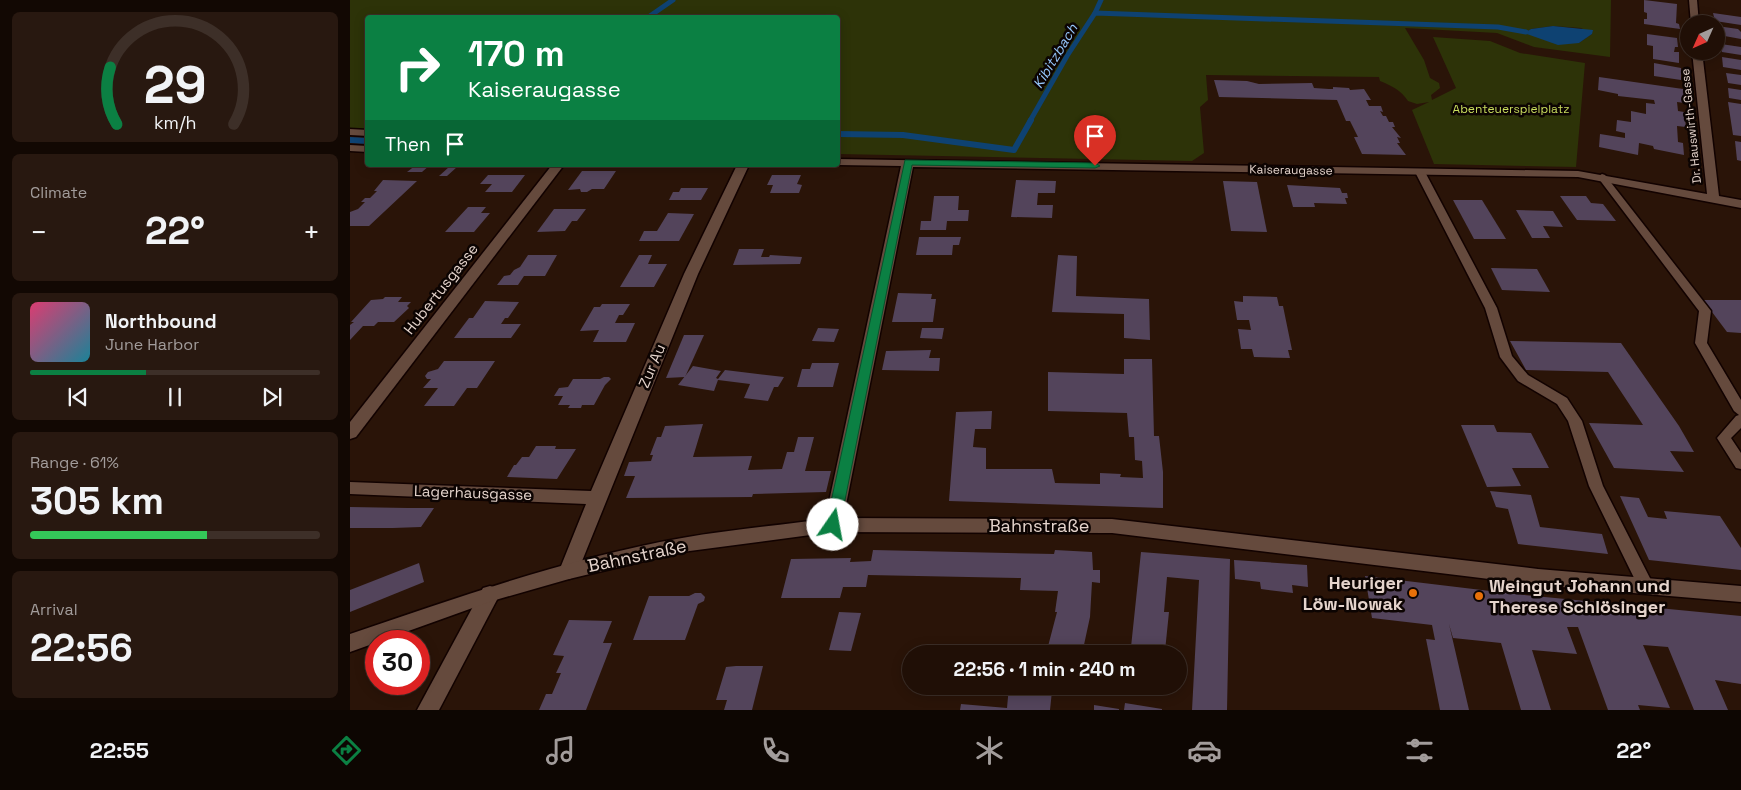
<!DOCTYPE html>
<html lang="en">
<head>
<meta charset="utf-8">
<style>
  body { margin:0; font-family:"Space Grotesk",sans-serif; background:#281810; color:#f1f3f6; height:100vh; display:flex; flex-direction:column; font-size:19px; white-space:nowrap }
  * { box-sizing:border-box; margin:0 }
  p { font-size:16px; color:#a29c9b }
  .icon { flex:none; width:28px; height:28px; fill:none; stroke:currentColor; stroke-width:2; stroke-linecap:round; stroke-linejoin:round }
  .map { position:relative; flex:1; overflow:hidden }
  .sheet { display:flex; flex-direction:column; gap:12px; padding:12px; background:#120803; width:350px }
  .sheet>* { flex:none }
  .guide { position:absolute; left:15px; top:15px; width:475px; height:152px; border-radius:5px; box-shadow:0 2px 12px #0003,0 0 0 1px #3d2f28; background:#0b8043; color:#fff; overflow:hidden }
  .needle { width:32px; rotate:225deg }
  .buttons { position:absolute; left:1330px; top:15px; display:grid; gap:10px }
  .buttons a { display:grid; place-items:center; width:45px; height:45px; border-radius:50%; background:#200f06; box-shadow:0 2px 12px #0003,0 0 0 1px #3d2f28; font-size:25px }
  .speed { position:absolute; left:15px; top:630px; display:flex; gap:10px; font-size:25px; font-weight:700; text-align:center }
  .speed>* { display:grid; place-content:center; width:65px; height:65px; border-radius:50%; background:#200f06; box-shadow:0 2px 12px #0003,0 0 0 1px #3d2f28; line-height:1 }
  .speed .limit { border:8px solid #d22; background:#fff; color:#111 }
  .pin { position:absolute; display:grid; place-items:center; width:42px; height:42px; color:#fff; margin:-51px -21px; border-radius:50% 50% 50% 0; rotate:-45deg; box-shadow:0 0 5px #0007 }
  .pin .icon { rotate:45deg }
  .me { position:absolute; width:55px; margin:-28px; rotate:12deg; stroke-linejoin:round; filter:drop-shadow(0 0 4px #0008) }
  .turn { display:flex; align-items:center; gap:18px; height:105px; padding:0 20px; font-size:22px }
  .turn .icon { width:65px; height:65px; stroke-width:2.5 }
  .turn b { display:block; font-size:35px; line-height:42px }
  .then { display:flex; align-items:center; height:48px; padding:0 20px; background:#0003; gap:10px; font-size:19px }
  .big { font-size:38px; font-weight:700; line-height:1.1 }
  .sheet .widget { flex:1; display:flex; flex-direction:column; justify-content:center; gap:8px; min-width:0; padding:0 18px; border-radius:8px; background:#281810 }
  .sheet .dial { align-items:center; gap:0 }
  .dial svg { height:130px; overflow:visible; fill:none; stroke:#3d2f28; stroke-width:7; stroke-linecap:round; text-anchor:middle }
  .dial text { fill:#f1f3f6; stroke:none }
  .song { display:flex; align-items:center; gap:15px }
  .cover { width:60px; height:60px; border-radius:8px; background:linear-gradient(135deg,hsl(340 70% 55%),hsl(190 70% 35%)) }
  .played { height:5px; border-radius:2px; background:linear-gradient(90deg,#0b8043 40%,#3d2f28 40%) }
  .keys { display:flex; justify-content:space-around; direction:ltr }
  .heat { display:flex; justify-content:space-between; align-items:center; font-size:28px; direction:ltr }
  .charge { height:8px; border-radius:4px; background:linear-gradient(90deg,#34c759 61%,#3d2f28 0) }
  .trip { position:absolute; left:552px; top:645px; width:285px; height:50px; border-radius:25px; background:#200f06; box-shadow:0 2px 12px #0003,0 0 0 1px #3d2f28; font-weight:700; line-height:50px; text-align:center }
  .tabs { display:flex; height:80px; justify-content:space-around; align-items:center; background:#0d0602; color:#a29c9b }
  .tabs .icon { width:35px; height:35px }
  .tabs .selected { color:#0b8043 }
  .tabs b { font-size:22px; color:#f1f3f6 }
  main { display:flex; flex:1; min-height:0 }
  .map>svg:first-child { display:block }
  .green { fill:#2d3308; fill-rule:evenodd }
  .water { fill:#0e4272 }
  .lines { fill:none; stroke-linecap:round; stroke-linejoin:round }
  .stream-far1 { stroke:#0e4272; stroke-width:5 }
  .stream { stroke:#0e4272; stroke-width:6 }
  .building { fill:#53445b }
  .lane-casing { stroke:#120200; stroke-width:3 }
  .street-casing { stroke:#120200; stroke-width:3 }
  .secondary-casing { stroke:#120200; stroke-width:3 }
  .lane { fill:#654a3d; fill-rule:evenodd }
  .street { fill:#654a3d; fill-rule:evenodd }
  .secondary { fill:#654a3d; fill-rule:evenodd }
  .route { fill:#0b8043; stroke:#07532c }
  .food-dot { fill:#e8710a; stroke:#0c0402; stroke-width:2 }
  .labels { text-anchor:middle; stroke-width:5; stroke-linejoin:round; paint-order:stroke }
  .far-park-label { font-size:12px; fill:#c9dd5e; stroke:#0c0402 }
  .far-street-label { font-size:12px; fill:#e5d4cc; stroke:#0c0402 }
  .far-water-label { font-size:14px; font-style:italic; fill:#95c6fb; stroke:#0c0402 }
  .street-label { font-size:15px; fill:#e5d4cc; stroke:#0c0402 }
  .near-street-label { font-size:18px; fill:#e5d4cc; stroke:#0c0402 }
  .near-poi-label { font-size:18px; font-weight:bold; fill:#e5d4cc; stroke:#0c0402; text-anchor:end }
</style>
</head>
<body>
<main>
<section class="sheet">
<div class="widget dial"><svg viewBox="0 0 100 80">
<path d="M14 69A42 42 0 1 1 86 69"/>
<path d="M14 69A42 42 0 0 1 10 34" stroke="#0b8043"/>
<text x="50" y="56" font-size="32" font-weight="700">29</text>
<text x="50" y="72" font-size="11">km/h</text>
</svg></div>
<div class="widget"><p>Climate</p>
<div class="heat"><a>−</a><b class="big">22°</b><a>+</a></div>
</div>
<div class="widget">
<div class="song"><i class="cover"></i><div><b>Northbound</b><p>June Harbor</p></div></div>
<div class="played"></div>
<div class="keys"><svg class="icon" aria-label="previous" viewBox="0 0 24 24"><path d="M18 5L8 12l10 7zM5 5v14"/></svg><svg class="icon" aria-label="pause" viewBox="0 0 24 24"><path d="M8 5v14M16 5v14"/></svg><svg class="icon" aria-label="next" viewBox="0 0 24 24"><path d="M6 5l10 7-10 7zM19 5v14"/></svg></div>
</div>
<div class="widget"><p>Range · 61%</p><b class="big">305 km</b><div class="charge"></div></div>
<div class="widget"><p>Arrival</p><b class="big">22:56</b></div>
</section>
<div class="map">
<svg width="1391" height="710" viewBox="0 0 1391 710">
  <rect width="100%" height="100%" fill="#2a1408"/>
  <path class="green" d="M0,0h1261l-1,57 -76,-10 -37,-14 -92,-5 19,32 6,18 9,5 1,5 -9,7 1,5 24,-12 -23,-51 57,4 30,12 65,10 -9,104 -142,-3 -22,-54 17,-8 -12,2 -9,-3c-7,-11 -16,-15 -28,-20l-1,-4 -173,-2 2,25 -8,7 4,46 -12,8 -354,-7v-136h-470l-1,112 -17,-1zM1203,26l28,2 11,6 -13,9 -54,-10 6,-4z"/>
  <path class="water" d="M1203,26l40,4 -1,4 -13,9 -21,2 -34,-12 7,-4z"/>
  <g class="lines">
    <g class="stream-far1">
      <path d="M745,13l6,-13"/>
      <path d="M297,18l26,-18"/>
      <path d="M680,121l37,-65 28,-43 403,14 28,5"/>
    </g>
    <g class="stream">
      <path d="M488,134l65,1 111,15 17,-30"/>
      <path d="M0,140l18,1"/>
    </g>
  </g>
  <g class="building">
    <path d="M1294,0l33,4 -1,19 3,1 1,5 -36,-5v-5h3v-6l-3,-1z"/>
    <path d="M1363,13l28,4v8l-26,-4z"/>
    <path d="M1367,26l21,3 3,3v7l-22,-4z"/>
    <path d="M1297,34l30,4 1,9h-3l-1,5h5v11l-26,-4v-13l-6,-1z"/>
    <path d="M1371,44l20,3v8l-19,-3z"/>
    <path d="M1372,57l19,3v10l-18,-3z"/>
    <path d="M1304,63l27,5v12l-27,-4z"/>
    <path d="M1376,73l15,2v10l-13,-2z"/>
    <path d="M1249,77l84,12 2,14 -8,-1 1,9 6,1 2,15 -9,-1 1,16 5,1 1,12 -30,-6 -1,-3 -14,-3 -1,12 -39,-8 1,-13 25,4v-5l-9,-2 1,-11 14,2v-11l15,3v-11l9,1 -1,-4 -36,-4v-2l-20,-4z"/>
    <path d="M864,80l33,1 12,3 53,-1 2,5 15,1h4v-2l16,1 1,2 14,-1 7,11h-5l3,6h12l2,6 -3,-1 3,5h3l3,6h4l2,5h-3l9,11 -4,-1 3,6h-3l9,12 -44,-1 -8,-17h4l-8,-16h-4l-9,-21 -118,-3z"/>
    <path d="M1378,88l13,2v10l-12,-2z"/>
    <path d="M1378,102l13,2v32l-8,-1z"/>
    <path d="M1385,141l6,1v19l-4,-1z"/>
    <path d="M66,165h14l-8,7h-15z"/>
    <path d="M99,167h8l-10,9h-8z"/>
    <path d="M232,171h34l-12,18h-12l-5,3h-6l-1,-3 -12,1z"/>
    <path d="M138,175h37l-13,17h-27l7,-8h-12z"/>
    <path d="M422,175h29l-4,9 5,1 -3,8h-29l3,-8h-6z"/>
    <path d="M33,180l34,1 -48,45h-19v-14l8,-3 7,-7h-4l4,-4h5l7,-7h-3z"/>
    <path d="M666,180l40,1 -1,12h-17l-1,12h16l-1,13 -41,-1z"/>
    <path d="M873,181l34,1 10,50 -36,-1z"/>
    <path d="M937,185l53,3 2,5h5l1,5h-3l2,6 -33,-1 1,4h-22z"/>
    <path d="M331,188h27l-7,12h-32l4,-8h6z"/>
    <path d="M584,196h25l-1,14h11l-1,11h-21l-1,9h-26l1,-9h10z"/>
    <path d="M1210,196h26l5,7 12,1 13,17 -39,-1z"/>
    <path d="M1103,200h29l24,39h-32z"/>
    <path d="M118,207h18l-5,6h9l-16,19h-29z"/>
    <path d="M204,209h32l-9,12h-5l-7,10 -28,1z"/>
    <path d="M1166,210l37,1 10,16 -20,-1 7,12h-18z"/>
    <path d="M318,213l26,1 -15,27h-40l5,-10h13z"/>
    <path d="M569,237h42l-2,8h-6l-1,10h-36z"/>
    <path d="M389,249h25l-3,8h8l1,-2 32,2 -2,7 -67,1z"/>
    <path d="M178,255h29l-12,21h-21l-6,9h-21l7,-9 6,-1 4,-5 6,-3z"/>
    <path d="M289,255h13l-4,9h19l-13,23h-34z"/>
    <path d="M708,255l19,1 -1,40 73,3 1,41 -26,-2v-24l-72,-2z"/>
    <path d="M1141,268l46,1 13,23 -48,-2z"/>
    <path d="M548,293l34,1 -1,5h5l-3,23h-41z"/>
    <path d="M893,296l34,1 2,9h4l9,44h-4l2,8 -36,-1 -2,-8h-11l-3,-20 13,1 -2,-10h-12l-3,-19 9,1z"/>
    <path d="M35,297h17l-4,5h13l-4,4 2,2 -15,14h-16l-4,4h-11l-13,14v-15l4,-3h-3l20,-22 12,-1z"/>
    <path d="M1353,300h38v33l-14,-1z"/>
    <path d="M135,301l34,1 -11,16h-3l-4,6h20l-10,14h-57l15,-20h4z"/>
    <path d="M252,304h28l-7,11h-4l-4,8h20l-9,19h-33l6,-12 -19,1 14,-24h6z"/>
    <path d="M468,328l21,1 -5,13 -22,-1z"/>
    <path d="M572,328h22l-2,11 -22,-1z"/>
    <path d="M334,335h20l-19,42 -19,1z"/>
    <path d="M1160,341l111,2 58,83 15,26 -24,-1 14,21 -70,-4 -25,-45 54,2 -35,-53 -82,-2z"/>
    <path d="M581,350l-2,8h11l-1,13 -57,-1 4,-19z"/>
    <path d="M774,359h28l2,77h5l4,36v36l-214,-7 7,-89 36,-1 -1,18h-16l-2,18 13,1v21h66l3,14 45,1v-11l21,1 -1,3 23,1 -1,-17 -7,-1 -1,-23h-5l-2,-24 -79,-2v-39l76,2z"/>
    <path d="M94,361h51l-18,27h-10l-13,18h-30l14,-18h-15l8,-9h-4l-2,-3 3,-4 10,-3z"/>
    <path d="M462,363h27l-6,24h-36l5,-18h8z"/>
    <path d="M343,366l28,5 -5,7 2,1 7,-9 59,7 -6,10h-4l-6,14 -24,-3 6,-14 -32,-4 -4,11 -36,-6z"/>
    <path d="M254,377h5l2,2 -6,6 -11,20h-12l-1,3h-13l2,-3h-12l5,-9h-9l5,-8 9,-1 5,-8h27z"/>
    <path d="M353,424l-10,33 59,-1 -4,14 34,-1 5,-17h7l4,-15h16l-9,34h26l-5,21 -73,2 -1,3 -126,1 9,-22h-11l5,-14 22,-1 2,-6h-3l7,-18h4l4,-11z"/>
    <path d="M1111,425h33l3,7 34,1 18,35h-37l9,18 -34,1z"/>
    <path d="M186,446h20l-1,3h21l-19,30 -50,-2 7,-12h2l6,-8h7z"/>
    <path d="M1140,491l41,4 9,32 62,7 6,20 -90,-10 -10,-35 -12,-2z"/>
    <path d="M1270,496l19,2 9,19 19,2 -3,-8 56,5 21,32v22l-92,-10z"/>
    <path d="M0,507l58,1h26l-13,19 -28,1h-43z"/>
    <path d="M523,550l181,4 1,-4 37,2 1,18h7v13l-8,-1 -2,35 -8,37h-36l11,-42h-2l3,-21 -38,-1 1,-12 -153,-3 -2,12h-23l-3,11h-59l10,-39 60,-1 -1,4 21,-1z"/>
    <path d="M791,552l89,7 -3,151h-35l7,-130 -32,-3 -3,35h5l-4,39 -34,-4z"/>
    <path d="M884,560l73,5 1,22 -16,-2 1,8 -32,-4 -1,-7 -25,-3z"/>
    <path d="M69,563l5,19 -74,30v-22z"/>
    <path d="M1015,576l150,18 226,22v68l-26,-4 13,30h-34l-26,-63 -25,-2 27,63 -32,-3 2,5h-32l-30,-83h-11l10,27 -45,-4 19,60h-30l-20,-67 -48,-5 -4,-14 20,86h-29l-14,-71 9,1 -3,-15 -60,-7z"/>
    <path d="M345,593h6l4,4 -1,4 -6,3 -13,36h-52l16,-44h40z"/>
    <path d="M489,612l22,1 -10,38 -22,-1z"/>
    <path d="M219,620l43,1 -9,22h9l-26,67h-47l7,-16h6l9,-21h-5l8,-17 -11,-1z"/>
    <path d="M386,666h27l-11,44h-28l3,-10h-11l10,-33z"/>
    <path d="M659,686h31l-1,4 13,1 -2,19h-90l1,-6 46,4z"/>
    <path d="M775,703l37,6v1h-38z"/>
    <path d="M744,705l25,4v1h-25z"/>
  </g>
  <g class="lines">
    <g class="lane-casing">
      <g id="lane">
        <path d="M0,129l18,1v6l-18,-1z"/>
        <path d="M1070,169l5,3 72,136 15,48 16,19 39,23 15,23 21,65 51,100 -2,5 -6,2 -6,-2 -2,-5 -49,-100 -21,-65 -11,-17 -39,-23 -18,-24 -15,-49 -70,-136z"/>
        <path d="M1252,174l3,1 106,136 -4,32 34,57v28l-10,10 10,15v16l-5,-1 -19,-30 19,-22 3,-1 -5,-4 -39,-68 4,-32 -100,-132 -2,-2z"/>
      </g>
    </g>
    <g class="street-casing">
      <g id="street">
        <path d="M1339,0h8l2,24h-8z"/>
        <path d="M1342,51h10l17,145 22,4v8l-163,-31 -665,-10 -71,358 -3,5 -6,2 -6,-2 -3,-5 77,-359 -63,-1h-2l2,-6 740,12 129,23z"/>
        <path d="M0,145l18,1v6l-18,-1z"/>
        <path d="M202,165h12l-208,272 -6,2v-17z"/>
        <path d="M387,165h12l-51,109 -122,302 -7,3 -7,-3 -3,-5 27,-67 -236,-10v-12l241,9 93,-217z"/>
        <path d="M140,586l7,2 3,6 -61,116h-22l66,-122z"/>
      </g>
    </g>
    <g class="secondary-casing">
      <path id="secondary" d="M483,518l279,1 426,50 203,17v16l-203,-17 -426,-52 -279,-1 -151,20 -113,27 -77,22 -142,51v-18c109,-37 218,-76 332,-96 50,-9 101,-13 151,-20z"/>
    </g>
    <use href="#lane" class="lane"/>
    <use href="#street" class="street"/>
    <use href="#secondary" class="secondary"/>
  </g>
  <path class="route" d="M555,160l190,3 5,3 -5,2 -183,-3 -72,360 -2,4 -5,2 -5,-2 -2,-4z"/>
  <g class="food-dot">
    <circle cx="1063" cy="593" r="5"/>
    <circle cx="1129" cy="596" r="5"/>
  </g>
  <g class="labels">
    <g class="far-park-label">
      <text x="1161" y="113">Abenteuerspielplatz</text>
    </g>
    <g class="far-street-label">
      <text transform="translate(1341 126) rotate(-96)" y="4">Dr. Hauswirth-Gasse</text>
      <text transform="translate(941 170) rotate(1)" y="4">Kaiseraugasse</text>
    </g>
    <g class="far-water-label">
      <text transform="translate(705 56) rotate(-59)" y="5">Kibitzbach</text>
    </g>
    <g class="street-label">
      <text transform="translate(91 289) rotate(-52)" y="5">Hubertusgasse</text>
      <text transform="translate(302 366) rotate(-67)" y="5">Zur Au</text>
      <text transform="translate(123 493) rotate(2)" y="5">Lagerhausgasse</text>
    </g>
    <g class="near-street-label">
      <text x="689" y="532">Bahnstraße</text>
      <text transform="translate(287 556) rotate(-12)" y="6">Bahnstraße</text>
    </g>
    <g class="near-poi-label">
      <text x="1053" y="589">Heuriger<tspan x="1053" dy="21">Löw-Nowak</tspan></text>
      <text x="1139" y="592" text-anchor="start">Weingut Johann und<tspan x="1139" dy="21">Therese Schlösinger</tspan></text>
    </g>
  </g>
</svg>
<div class="buttons">
<a><svg class="needle" viewBox="-14 -14 28 28"><path d="M0-13l5 13h-10z" fill="#e53935"/><path d="M0 13l5-13h-10z" fill="#a29c9b"/></svg></a>
</div>
<div class="speed"><div class="limit">30</div></div>
<div class="pin" style="left:745px;top:166px;background:#d93025"><svg class="icon" aria-label="arrive" viewBox="0 0 24 24"><path d="M6 21V4h12l-3 4 3 4H6"/></svg></div>
<svg class="me" style="left:483px;top:525px" viewBox="-20 -20 40 40"><circle r="19" fill="#fff"/><path d="M0-13L10 11 0 6-10 11z" fill="#0b8043"/></svg>
<div class="trip">22:56 · 1 min · 240 m</div>
<div class="guide">
<div class="turn"><svg class="icon" aria-label="right" viewBox="0 0 24 24"><path d="M7 20v-9h11M14 6l5 5-5 5"/></svg><div><b>170 m</b>Kaiseraugasse</div></div>
<div class="then">Then<svg class="icon" aria-label="arrive" viewBox="0 0 24 24"><path d="M6 21V4h12l-3 4 3 4H6"/></svg></div>
</div>
</div>
</main>
<nav class="tabs">
<b>22:55</b>
<svg class="icon selected" aria-label="directions" viewBox="0 0 24 24"><path d="M12 3l9 9-9 9-9-9zM9 14v-3h6M13 9l2 2-2 2"/></svg>
<svg class="icon" aria-label="music" viewBox="0 0 24 24"><path d="M9 18V5l10-2v13"/><circle cx="6" cy="18" r="3"/><circle cx="16" cy="16" r="3"/></svg>
<svg class="icon" aria-label="phone" viewBox="0 0 24 24"><path d="M5 4h4l2 5-3 2q2 4 5 5l2-3 5 2v4C11 20 4 13 5 4z"/></svg>
<svg class="icon" aria-label="climate" viewBox="0 0 24 24"><path d="M12 3v18M4 7l16 10M4 17L20 7"/></svg>
<svg class="icon" aria-label="car" viewBox="0 0 24 24"><path d="M5 17H2v-5l4-1 3-4h7l3 4 3 1v5h-3M9 17h6M6 11h13"/><circle cx="7" cy="17" r="2"/><circle cx="17" cy="17" r="2"/></svg>
<svg class="icon" aria-label="filters" viewBox="0 0 24 24"><path d="M4 7h16M4 17h16"/><circle cx="9" cy="7" r="2"/><circle cx="15" cy="17" r="2"/></svg>
<b>22°</b>
</nav>
</body>
</html>
